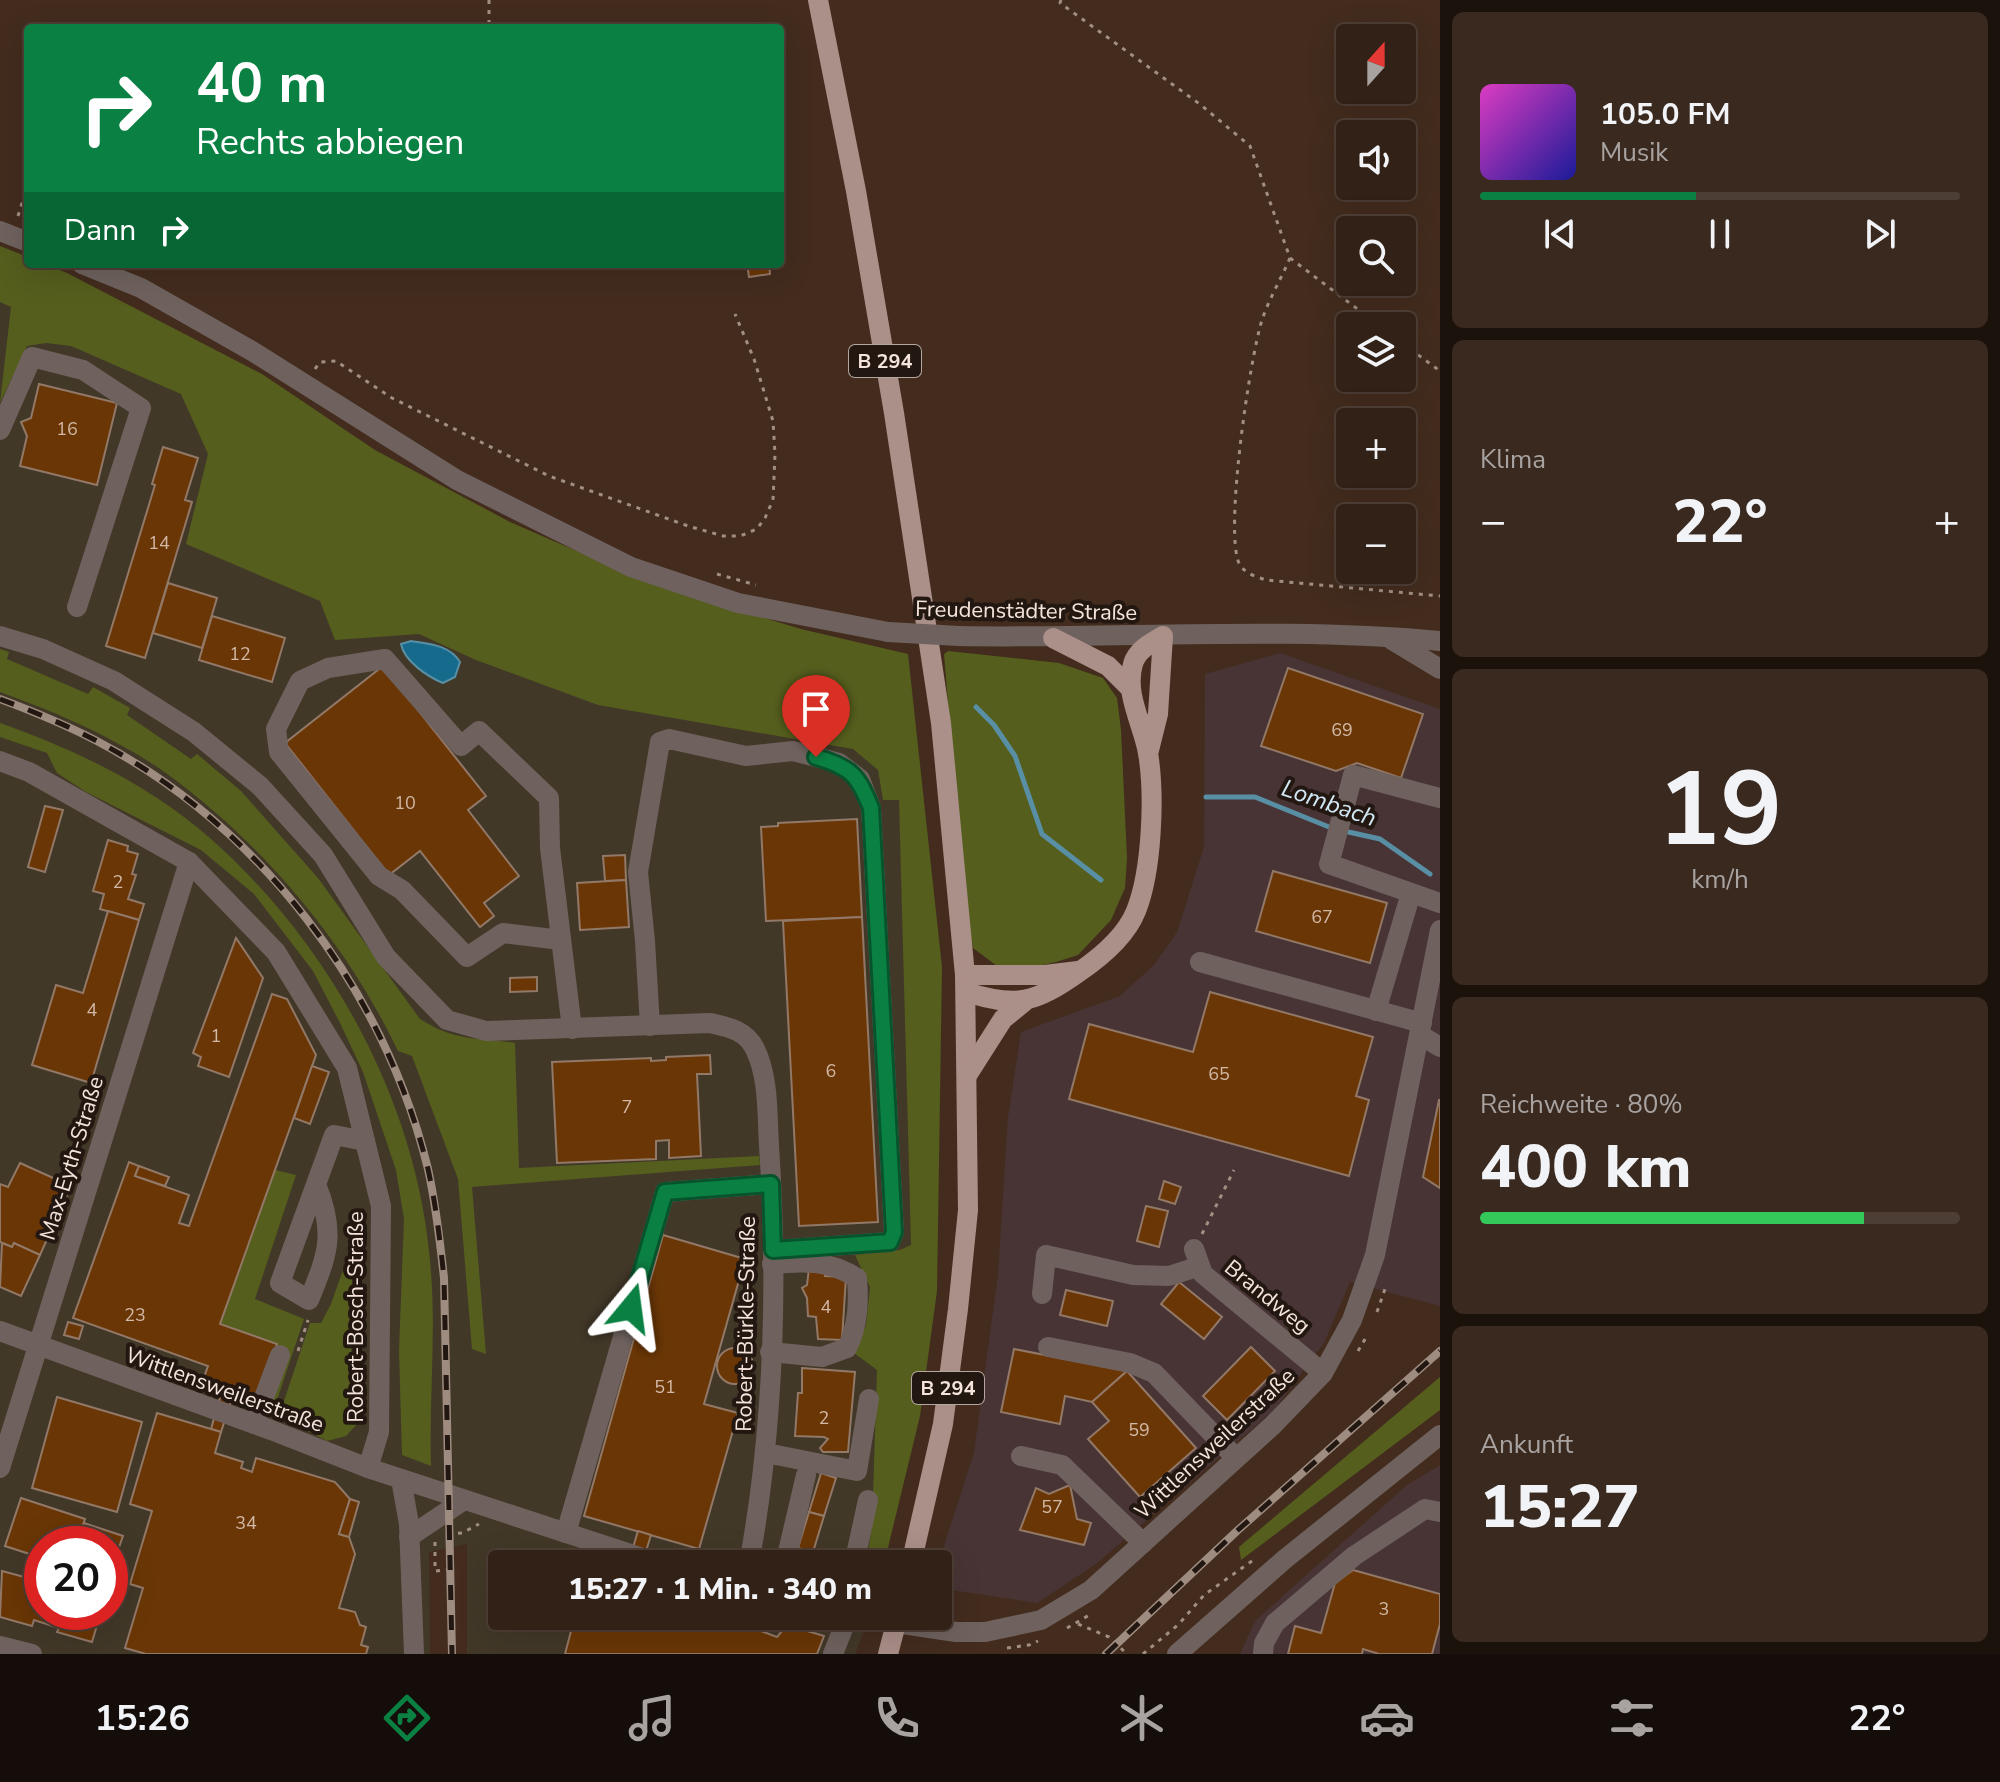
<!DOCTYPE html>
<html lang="de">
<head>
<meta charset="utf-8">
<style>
  body { margin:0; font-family:"Nunito Sans",sans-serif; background:#3a291f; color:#f1f3f6; height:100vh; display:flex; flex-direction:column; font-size:30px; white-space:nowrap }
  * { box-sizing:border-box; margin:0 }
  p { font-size:26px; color:#a8a3a1 }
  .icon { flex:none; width:44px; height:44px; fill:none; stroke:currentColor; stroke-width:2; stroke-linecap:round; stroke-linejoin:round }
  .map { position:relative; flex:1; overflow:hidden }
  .sheet { display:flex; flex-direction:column; gap:12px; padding:12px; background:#1c120c; width:560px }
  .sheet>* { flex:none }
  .top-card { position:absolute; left:24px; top:24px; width:760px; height:244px; border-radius:8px; box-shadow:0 8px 32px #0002,0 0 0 2px #4d3e35; background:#0b8043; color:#fff; overflow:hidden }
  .needle { width:52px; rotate:21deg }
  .buttons { position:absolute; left:1336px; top:24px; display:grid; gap:16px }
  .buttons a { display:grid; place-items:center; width:80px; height:80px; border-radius:8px; background:#322116; box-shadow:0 8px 32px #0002,0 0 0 2px #4d3e35; font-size:40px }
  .speed { position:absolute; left:24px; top:1526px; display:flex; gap:16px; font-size:40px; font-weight:700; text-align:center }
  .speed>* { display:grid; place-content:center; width:104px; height:104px; border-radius:50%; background:#322116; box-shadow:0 8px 32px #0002,0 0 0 2px #4d3e35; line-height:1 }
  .speed .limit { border:12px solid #d22; background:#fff; color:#111 }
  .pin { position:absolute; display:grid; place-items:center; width:68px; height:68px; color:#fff; margin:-82px -34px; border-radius:50% 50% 50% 0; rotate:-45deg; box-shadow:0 0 8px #0007 }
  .pin .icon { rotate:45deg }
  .me { position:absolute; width:88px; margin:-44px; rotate:16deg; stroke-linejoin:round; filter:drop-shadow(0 0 6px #0008) }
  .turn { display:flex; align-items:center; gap:28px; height:168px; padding:0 40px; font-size:36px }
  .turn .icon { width:104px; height:104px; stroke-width:2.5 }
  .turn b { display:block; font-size:56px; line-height:68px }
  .then { display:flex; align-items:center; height:76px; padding:0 40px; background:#0003; gap:16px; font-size:30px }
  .big { font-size:60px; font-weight:800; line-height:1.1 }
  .sheet .card { flex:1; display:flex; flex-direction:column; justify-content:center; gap:12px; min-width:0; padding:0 28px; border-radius:12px; background:#3a291f }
  .sheet .dial { align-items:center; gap:0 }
  .dial b { font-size:104px; line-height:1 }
  .song { display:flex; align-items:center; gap:24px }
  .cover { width:96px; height:96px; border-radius:12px; background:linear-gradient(135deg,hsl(310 70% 55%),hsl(240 70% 35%)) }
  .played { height:8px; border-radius:4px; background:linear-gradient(90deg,#0b8043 45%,#4d3e35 45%) }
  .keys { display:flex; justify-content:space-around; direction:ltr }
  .heat { display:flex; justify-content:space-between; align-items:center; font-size:44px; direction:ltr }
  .charge { height:12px; border-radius:6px; background:linear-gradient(90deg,#34c759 80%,#4d3e35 0) }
  .trip { position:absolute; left:488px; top:1550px; width:464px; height:80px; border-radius:8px; background:#322116; box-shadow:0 8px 32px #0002,0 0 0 2px #4d3e35; font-weight:800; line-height:80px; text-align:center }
  .menu { display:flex; height:128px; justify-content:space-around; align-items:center; background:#140d09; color:#a8a3a1 }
  .menu .icon { width:56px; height:56px }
  .menu .on { color:#0b8043 }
  .menu b { font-size:36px; color:#f1f3f6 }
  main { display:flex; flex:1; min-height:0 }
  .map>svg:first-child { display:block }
  .commercial { fill:#483434 }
  .industrial { fill:#423828; fill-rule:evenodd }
  .green { fill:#555e1d }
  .water { fill:#166b8d; stroke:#598fa5; stroke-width:2 }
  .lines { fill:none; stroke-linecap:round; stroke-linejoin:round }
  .stream { stroke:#598fa5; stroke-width:5 }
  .building { fill:#6a3605; stroke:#927867; stroke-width:2 }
  .path { stroke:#a28f84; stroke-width:3; stroke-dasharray:4 6; stroke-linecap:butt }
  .minor { stroke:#6f625e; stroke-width:20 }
  .major { stroke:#ab8f89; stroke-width:20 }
  .rail-casing { stroke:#9f8c81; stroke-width:8 }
  .rail { stroke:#221711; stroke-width:5; stroke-dasharray:15; stroke-linecap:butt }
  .minor-bridge { stroke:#6f625e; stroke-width:20 }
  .major-bridge { stroke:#ab8f89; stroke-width:20 }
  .route-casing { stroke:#07532c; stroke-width:20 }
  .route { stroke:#0b8043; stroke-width:14 }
  .labels { text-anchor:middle; stroke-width:8; stroke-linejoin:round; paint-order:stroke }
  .number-label { font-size:18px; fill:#d2b8a6 }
  .shield { fill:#221711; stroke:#b5a69f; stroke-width:2 }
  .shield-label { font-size:20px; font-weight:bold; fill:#f4e4dc }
  .street-label { font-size:22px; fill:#f4e4dc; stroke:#221711 }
  .water-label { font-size:24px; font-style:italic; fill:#d1e8f4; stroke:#221711 }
</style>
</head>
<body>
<main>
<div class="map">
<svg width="1440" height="1654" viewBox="0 0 1440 1654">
  <rect width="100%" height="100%" fill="#432c1e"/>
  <g class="commercial">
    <path d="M1280,653l160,56v597l-90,-24 -26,61 -50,67 -178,154 -59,39 -99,-15v-24l36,-111 24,-179 10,-157 13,-85 99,-36 34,-31 23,-33 27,-85 1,-173z"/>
    <path d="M1440,1465v189h-200l15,-33 152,-136z"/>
  </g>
  <path class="industrial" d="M0,269l703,354 193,43 16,619 -25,279h-385v52h368l-15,38h-388v-110l-38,8 1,102h-430zM42,1544h68v68h-68z"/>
  <g class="green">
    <path d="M0,246l28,11v7h17l22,9 195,101 113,76 135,72 147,64 144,43 107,25 34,313 -5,324 -17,125 -36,148h-18l6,-37 5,-157 -23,-17 12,-28 4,-38 -15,-32 45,-5 11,-5 -12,-445h-16l-5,-30 -25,-21 -255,-44 -122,-45 -57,-26 -84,6 -15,-39 -134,-57 22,-90 -27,-60 -110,-48 -25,-3 -19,3 -27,57 11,-96 -11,-5z"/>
    <path d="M0,649l9,3 -2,7 81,35 5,-7 37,21 -3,7 64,44 6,-5 44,37 77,87 102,141c36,23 56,18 95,24l4,125 240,-12 1,9 -288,22 14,167 -14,-5 -14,-170 -46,-123 -14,-5c-51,-107 -133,-205 -228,-275 -51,-37 -112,-63 -170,-84z"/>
    <path d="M948,651l111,12 44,15 14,20 4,32 6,128 -2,30 -14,32 -33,35 -22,7 -26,6 -33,-2 -24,-18 -7,-29 -22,-265z"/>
    <path d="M0,723c76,27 150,62 211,116 122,108 209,269 220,433 5,64 -2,129 0,194l-29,-11 -3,-104 5,-132 -8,-49 -33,-98 -23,-49 -27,-52 -59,-77 -53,-44 -115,-58 -29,-19 -10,-20 -47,-16z"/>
    <path d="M275,1170l21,5 -41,124 49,20 -31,93 -4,-1 20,-61 -69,-26z"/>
    <path d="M349,1253l4,3 -2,112 9,2 -2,53 -12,13 -19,5 -48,-25 31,-93h11l10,-19z"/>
    <path d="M1440,1377v33l-199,150 -2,-13z"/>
  </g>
  <path class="water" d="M411,641c18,3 39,4 49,21l-5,15 -12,6c-15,-6 -39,-22 -42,-39z"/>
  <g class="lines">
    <g class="stream">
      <path d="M976,707l18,18 21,31 27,78 59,46"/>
      <path d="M1206,797h49l79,32"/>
      <path d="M1344,831l36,8 50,35"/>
    </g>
  </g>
  <g class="building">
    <path d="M747,264h22l1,10 -21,3z"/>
    <path d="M39,384l78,19 -20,82 -77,-19 7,-30 -6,-14 10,-4z"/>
    <path d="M163,447l35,11 -13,42 7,2 -47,156 -39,-12 49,-161 -3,-1z"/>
    <path d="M168,583l49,15 -15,50 -49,-15z"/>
    <path d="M212,616l73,22 -13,44 -73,-22z"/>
    <path d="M383,666l103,130 -18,14 51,66 -35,27 10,13 -14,11 -60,-76 -31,24 -104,-132z"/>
    <path d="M1288,668l135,46 -22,64 -44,-15 -21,8 -75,-25z"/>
    <path d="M45,806l18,4 -18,62 -17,-5z"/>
    <path d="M857,819l5,98 -96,4 -5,-94 17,-1v-3z"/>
    <path d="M108,840l20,6 -1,5 11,3 -6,20 4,1 -8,24 16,5 -5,16 -39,-11 4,-15 -11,-3z"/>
    <path d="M625,855l1,25 -21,1 -2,-25z"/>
    <path d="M1273,871l114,32 -17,60 -114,-32z"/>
    <path d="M626,880l3,47 -49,3 -3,-47z"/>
    <path d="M108,911l31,9 -48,163 -59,-18 24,-80 27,8z"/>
    <path d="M862,917l16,305 -79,4 -16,-305z"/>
    <path d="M236,938l27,40 -34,99 -31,-11 3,-9 -8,-4z"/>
    <path d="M537,977v14l-27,1v-14z"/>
    <path d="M1210,992l163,45 -17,59 13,4 -20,76 -280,-77 20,-75 104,28z"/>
    <path d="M272,994l15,5 29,56 -96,269 57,20 -20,55 -22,-8 -3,7 -11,-4 3,-7 -21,-7 5,-14 -135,-48 56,-156 10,4 -4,10 54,19 -10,28 10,3z"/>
    <path d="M710,1055l1,19h-14l4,82 -32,2v-18l-13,1v18l-99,4 -5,-101 99,-4v3l15,-1v-3z"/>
    <path d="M312,1066l17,6 -19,52 -16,-6z"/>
    <path d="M1439,1100h1v88l-17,-11z"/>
    <path d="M20,1163l51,23 -31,69 -26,-12 -2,4 -12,-5v-58l8,3z"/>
    <path d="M139,1166l30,11 -4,9 -30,-10z"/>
    <path d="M1164,1181l17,6 -6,17 -16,-5z"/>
    <path d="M1146,1206l22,5 -9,36 -22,-6z"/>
    <path d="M663,1235l82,24 -41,145 34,9 -39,136 -115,-33z"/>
    <path d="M2,1243l10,4 2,-4 26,12 -19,41 -21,-9z"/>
    <path d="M824,1266l1,10 21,1 -4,63 -24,-1 -2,-22 -8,-1 -1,-18 -5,-10 5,-3 2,-17z"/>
    <path d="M1179,1282l43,35 -18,22 -43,-35z"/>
    <path d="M1066,1290l47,11 -6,25 -47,-11z"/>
    <path d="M68,1322l15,4 -4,13 -15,-4z"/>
    <path d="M1251,1347l24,24 -48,49 -24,-24z"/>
    <circle cx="735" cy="1366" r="18"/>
    <path d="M1014,1349l113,22 -35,31 -27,-6 -5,28 -59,-12z"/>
    <path d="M802,1368l53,4 -7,80h-25l-3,-4 8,-9 -4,-2 -29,-1 3,-43h4z"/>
    <path d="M1127,1371l69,77 -56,49 -52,-58 21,-18 -17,-19z"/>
    <path d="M221,1394l11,4 -11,34 -10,-3z"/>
    <path d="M57,1397l85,25 -25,90 -85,-24z"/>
    <path d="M157,1413l64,19 -6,21 28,9 -2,6 11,4 4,-14 79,24 15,17 -11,35 10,3 6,17 -16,54 16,4 5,13 6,2 -5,18 7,2 -2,7h-220l-21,-6 18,-60 -13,-4 22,-73 -22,-7z"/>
    <path d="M821,1473l15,5 -12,38 -15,-4z"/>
    <path d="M1070,1485l7,34 14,4 -7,22 -64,-15 16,-42 13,6z"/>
    <path d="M21,1498l64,21 -9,25h-34v14l-37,-12z"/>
    <path d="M350,1499l9,3 -10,35 -10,-3z"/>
    <path d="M809,1512l15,4 -11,36 -15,-4z"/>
    <path d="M84,1523l39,13 -11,31h-2v-23h-34z"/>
    <path d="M638,1531l13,4 -9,29h-14z"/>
    <path d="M534,1553l20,6 -2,5h-21z"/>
    <path d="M1353,1570l87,24v30l-8,30h-53l-16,-5 -1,5h-74l7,-28 26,7 14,-50z"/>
    <path d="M2,1571l26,7 2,-7 12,4v37h66l-1,5 -7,-2 -8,27 -35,-10 2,-4 -25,-8 -2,6 -32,-9z"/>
    <path d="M575,1616h166l-1,7 37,14 10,-12 37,11 -7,18h-252z"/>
  </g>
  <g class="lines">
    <g class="path">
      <path d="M489,0v28"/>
      <path d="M1061,0l-1,3 141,102 49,41 40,112 90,68"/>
      <path d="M18,216l10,-32"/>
      <path d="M1290,258c-9,21 -21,41 -28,62 -12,37 -39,217 -22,245 6,9 17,12 26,15l174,16"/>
      <path d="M1402,343l38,28"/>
      <path d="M315,369l5,-7 16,-1 56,37 157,78 139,50 35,10h17l17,-7 8,-11 8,-18 2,-46 -2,-33 -19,-62 -19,-45"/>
      <path d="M717,574l39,11"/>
      <path d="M1202,1234l32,-64"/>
      <path d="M1377,1312l8,-23"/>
      <path d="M298,1351l10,-31"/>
      <path d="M1358,1351l10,-17"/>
      <path d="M448,1534l14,-1 17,-9"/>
      <path d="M435,1542v29l12,-1"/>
      <path d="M1078,1624l31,13 18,17"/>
      <path d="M1067,1628l24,-14"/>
      <path d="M1007,1648l22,-3 9,-4"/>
      <path d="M1143,1654l36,-30 25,-29 48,-34"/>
    </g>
    <g class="minor">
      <path d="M0,231l28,11"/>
      <path d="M82,264l59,24 111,63 205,129 174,87 107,36 150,29"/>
      <path d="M0,430l32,-73 51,13 58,38 -64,199"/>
      <path d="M0,636l43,13 71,32 80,51 66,54 63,69 63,102 61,63 39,11 224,-8c18,4 36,7 45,26 14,29 12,64 14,96 9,139 5,282 -20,419"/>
      <path d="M959,636c160,3 321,-10 481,5"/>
      <path d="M1392,640l48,29"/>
      <path d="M0,761l29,11 160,90 87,90 71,116 34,138 -2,226 -11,36"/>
      <path d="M1440,798l-87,-23 -24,89 111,39"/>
      <path d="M561,940l-58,-7 -36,24 -65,-67 -23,-14 -100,-124 -3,-23 24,-48 28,-13 57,-9 76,87 18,-15 70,67 1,50 22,181"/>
      <path d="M1200,962l222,61"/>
      <path d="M1376,1011l35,-118"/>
      <path d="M650,1026l-5,-85 -7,-69 22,-130 9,-3 77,17 47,-5 46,12 21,16 11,29 23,424 -4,10 -117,8"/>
      <path d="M1420,1035l20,12"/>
      <path d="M316,1184c20,49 12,70 -7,116l-29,-17 54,-148 31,6"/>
      <path d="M1194,1249l9,25 120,99"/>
      <path d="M1042,1294l4,-39 87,20 36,1 31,-10"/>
      <path d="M0,1331l271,99 97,38 293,96"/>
      <path d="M1048,1347l82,16 24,10 82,85"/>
      <path d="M770,1352l52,5 25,-9c11,-22 12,-45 10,-70 -28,-18 -53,-17 -85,-14"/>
      <path d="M254,1424l26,-69"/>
      <path d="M766,1453l91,18 12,-72"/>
      <path d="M1021,1456l41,9 81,78"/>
      <path d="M0,1468l189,-606"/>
      <path d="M401,1479l8,45 5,130"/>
      <path d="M566,1533l99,-341 106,-8"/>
      <path d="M409,1537l55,-37"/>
      <path d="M791,1564l-4,-8 19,-81"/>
      <path d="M854,1564l14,-64"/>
      <path d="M849,1616l107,16h29l56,-12 50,-30 182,-165 50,-52 29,-53 23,-65 65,-325"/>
      <path d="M0,1646l32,8"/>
      <path d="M833,1654l15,-38"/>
      <path d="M1177,1654l108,-95 155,-124"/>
      <path d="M1263,1654l1,-11 11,-20 79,-67 71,-47 15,3"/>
    </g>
    <g class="major">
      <path d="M818,0l38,191 38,222 47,310 24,252 3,235 -10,99 -15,115 -32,140"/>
      <path d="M1053,638l55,28 22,22"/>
      <path d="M965,975h80l33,-4"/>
      <path d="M966,992c51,16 69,11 113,-20 22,-15 47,-36 57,-61 16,-40 19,-116 12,-158 -5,-29 -24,-59 -15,-89 4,-14 18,-21 30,-28l-5,78 -10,40"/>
      <path d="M968,1074l35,-55 21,-17"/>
    </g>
    <g class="rail-casing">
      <g id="rail">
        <path d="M0,699c32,12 64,25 95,41 165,86 289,249 333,429 8,36 12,72 16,109l8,376"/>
        <path d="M1106,1654l132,-124 202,-179"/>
      </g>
    </g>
    <use href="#rail" class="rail"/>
    <path class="minor-bridge" d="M888,632l71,4"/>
    <path class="major-bridge" d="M888,1654l10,-38"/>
  </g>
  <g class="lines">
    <g class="route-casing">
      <path id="route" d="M631,1308l34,-116 106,-8 2,66 117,-8 4,-10 -23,-424c-13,-33 -20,-41 -55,-51"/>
    </g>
    <use href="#route" class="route"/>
  </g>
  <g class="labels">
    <g class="number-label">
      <text x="67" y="435">16</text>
      <text x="159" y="549">14</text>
      <text x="240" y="660">12</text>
      <text x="1342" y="736">69</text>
      <text x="405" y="809">10</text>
      <text x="118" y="888">2</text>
      <text x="1322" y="923">67</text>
      <text x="92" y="1016">4</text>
      <text x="216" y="1042">1</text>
      <text x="831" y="1077">6</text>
      <text x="1219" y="1080">65</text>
      <text x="627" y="1113">7</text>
      <text x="826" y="1313">4</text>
      <text x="135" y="1321">23</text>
      <text x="665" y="1393">51</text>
      <text x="824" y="1424">2</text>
      <text x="1139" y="1436">59</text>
      <text x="1052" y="1513">57</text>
      <text x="246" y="1529">34</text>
      <text x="1384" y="1615">3</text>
    </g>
    <g class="shield">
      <rect x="849" y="345" width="72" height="32" rx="6"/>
      <rect x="912" y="1372" width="72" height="32" rx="6"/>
    </g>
    <g class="shield-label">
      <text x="885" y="368">B 294</text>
      <text x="948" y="1395">B 294</text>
    </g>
    <g class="street-label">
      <text transform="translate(1026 610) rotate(1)" y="8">Freudenstädter Straße</text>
      <text transform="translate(71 1158) rotate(-73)" y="8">Max-Eyth-Straße</text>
      <text transform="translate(1268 1296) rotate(39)" y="8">Brandweg</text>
      <text transform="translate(355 1317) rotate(-90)" y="8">Robert-Bosch-Straße</text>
      <text transform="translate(745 1324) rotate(-89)" y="8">Robert-Bürkle-Straße</text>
      <text transform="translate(225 1389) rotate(20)" y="8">Wittlensweilerstraße</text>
      <text transform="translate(1214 1443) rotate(-43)" y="8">Wittlensweilerstraße</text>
    </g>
    <g class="water-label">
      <text transform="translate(1329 803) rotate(19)" y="8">Lombach</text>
    </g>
  </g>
</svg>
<div class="buttons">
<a><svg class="needle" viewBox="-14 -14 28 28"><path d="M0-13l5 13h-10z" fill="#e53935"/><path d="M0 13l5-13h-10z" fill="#a8a3a1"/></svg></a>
<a><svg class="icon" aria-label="sound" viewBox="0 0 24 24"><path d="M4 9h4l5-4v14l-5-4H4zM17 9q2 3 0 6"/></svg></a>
<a><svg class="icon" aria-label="search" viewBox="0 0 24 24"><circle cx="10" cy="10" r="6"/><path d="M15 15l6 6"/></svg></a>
<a><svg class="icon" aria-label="layers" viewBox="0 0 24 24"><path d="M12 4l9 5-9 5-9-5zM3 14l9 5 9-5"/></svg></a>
<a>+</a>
<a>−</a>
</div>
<div class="speed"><div class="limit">20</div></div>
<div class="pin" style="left:816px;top:757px;background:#d93025"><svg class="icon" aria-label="arrive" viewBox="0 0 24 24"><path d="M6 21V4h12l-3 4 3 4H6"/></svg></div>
<svg class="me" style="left:631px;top:1308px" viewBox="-20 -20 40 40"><path d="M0-17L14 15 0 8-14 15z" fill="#0b8043" stroke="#fff" stroke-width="4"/></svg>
<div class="trip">15:27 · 1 Min. · 340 m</div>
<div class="top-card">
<div class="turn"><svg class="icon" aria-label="right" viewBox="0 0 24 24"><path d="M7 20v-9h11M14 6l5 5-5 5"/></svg><div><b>40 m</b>Rechts abbiegen</div></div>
<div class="then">Dann<svg class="icon" aria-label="right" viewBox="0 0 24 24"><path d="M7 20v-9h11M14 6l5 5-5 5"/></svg></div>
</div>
</div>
<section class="sheet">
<div class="card">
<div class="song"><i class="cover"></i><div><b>105.0 FM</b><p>Musik</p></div></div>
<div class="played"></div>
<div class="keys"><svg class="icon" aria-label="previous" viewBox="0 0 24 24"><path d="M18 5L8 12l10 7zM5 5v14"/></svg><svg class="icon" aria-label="pause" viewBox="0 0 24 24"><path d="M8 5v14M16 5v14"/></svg><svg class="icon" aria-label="next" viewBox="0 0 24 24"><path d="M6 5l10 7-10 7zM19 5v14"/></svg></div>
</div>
<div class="card"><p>Klima</p>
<div class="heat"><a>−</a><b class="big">22°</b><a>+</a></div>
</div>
<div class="card dial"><b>19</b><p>km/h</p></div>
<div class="card"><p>Reichweite · 80%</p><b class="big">400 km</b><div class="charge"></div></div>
<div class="card"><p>Ankunft</p><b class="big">15:27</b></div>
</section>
</main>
<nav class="menu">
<b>15:26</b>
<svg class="icon on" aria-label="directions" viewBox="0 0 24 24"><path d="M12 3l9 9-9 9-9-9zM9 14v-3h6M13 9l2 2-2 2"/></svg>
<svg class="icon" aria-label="music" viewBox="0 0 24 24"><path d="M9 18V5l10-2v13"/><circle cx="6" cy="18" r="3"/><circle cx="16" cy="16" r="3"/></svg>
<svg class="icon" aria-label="phone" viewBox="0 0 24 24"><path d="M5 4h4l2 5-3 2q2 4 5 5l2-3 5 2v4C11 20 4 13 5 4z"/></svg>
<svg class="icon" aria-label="climate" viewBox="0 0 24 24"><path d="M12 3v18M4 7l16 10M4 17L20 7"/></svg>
<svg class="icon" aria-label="car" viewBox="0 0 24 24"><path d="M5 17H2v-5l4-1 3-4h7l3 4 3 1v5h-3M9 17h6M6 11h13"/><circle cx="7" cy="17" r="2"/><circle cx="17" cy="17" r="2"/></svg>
<svg class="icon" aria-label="filters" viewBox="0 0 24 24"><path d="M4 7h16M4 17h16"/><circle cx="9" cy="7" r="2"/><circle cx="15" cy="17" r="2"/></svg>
<b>22°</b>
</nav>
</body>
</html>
